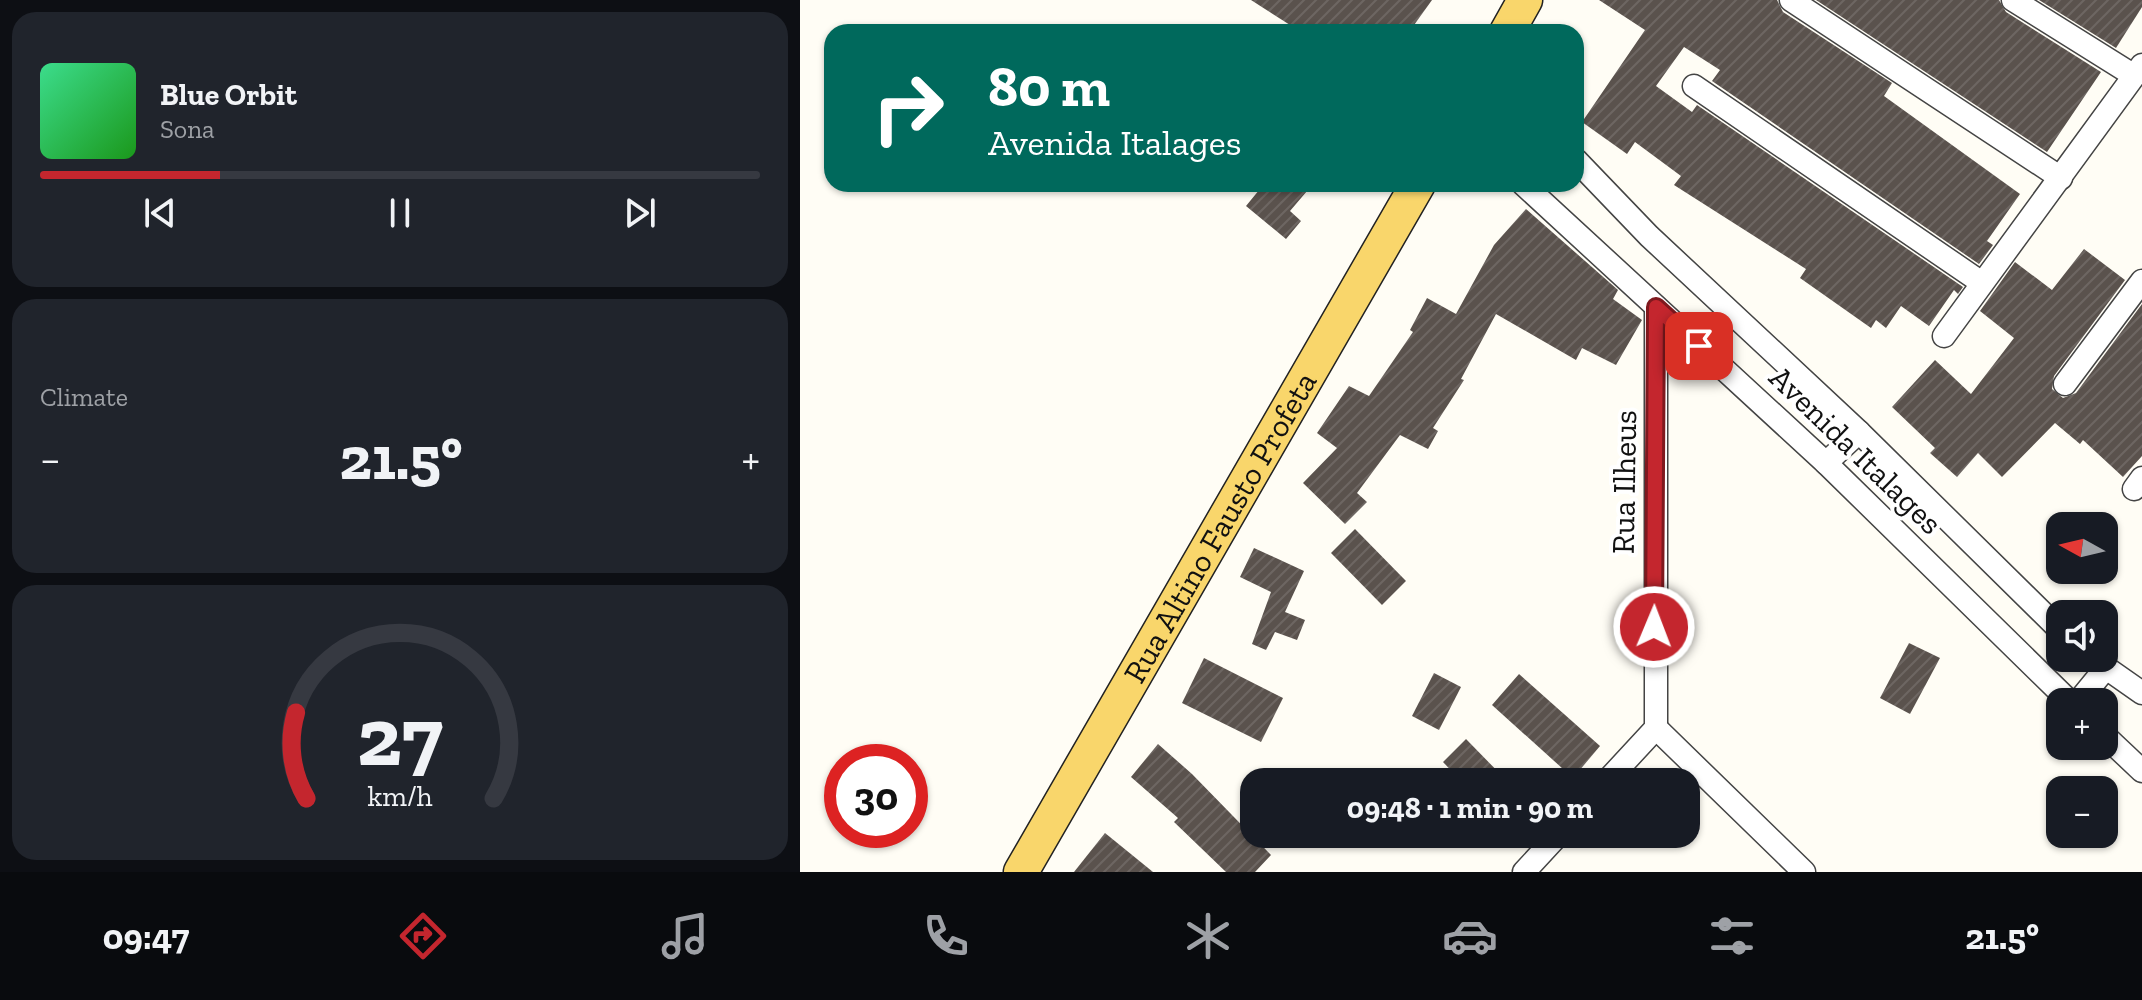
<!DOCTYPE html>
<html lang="en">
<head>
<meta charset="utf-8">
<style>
  body { margin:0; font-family:"Zilla Slab",serif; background:#20242c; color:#f1f3f6; height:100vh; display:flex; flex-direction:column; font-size:30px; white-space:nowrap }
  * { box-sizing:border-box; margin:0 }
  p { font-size:26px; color:#9ea1a6 }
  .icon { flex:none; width:44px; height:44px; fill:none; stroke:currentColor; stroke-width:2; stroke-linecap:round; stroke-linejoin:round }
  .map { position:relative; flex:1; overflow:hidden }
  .panel { display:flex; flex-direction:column; gap:12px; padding:12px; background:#0d0f14; width:800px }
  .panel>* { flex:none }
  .hud { position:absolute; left:24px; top:24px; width:760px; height:168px; border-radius:24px; box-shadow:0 2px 6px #0004; background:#00695c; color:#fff; overflow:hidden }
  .needle { width:52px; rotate:278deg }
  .fabs { position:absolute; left:1246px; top:512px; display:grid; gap:16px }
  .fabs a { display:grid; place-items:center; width:72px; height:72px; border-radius:16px; background:#171b24; box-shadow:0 2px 6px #0004; font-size:40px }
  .speed { position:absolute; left:24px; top:744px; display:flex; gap:16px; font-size:40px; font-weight:700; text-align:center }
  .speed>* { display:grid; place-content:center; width:104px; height:104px; border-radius:50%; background:#171b24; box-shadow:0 2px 6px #0004; line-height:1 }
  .speed .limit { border:12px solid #d22; background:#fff; color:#111 }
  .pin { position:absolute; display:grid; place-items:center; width:68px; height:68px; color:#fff; margin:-34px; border-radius:16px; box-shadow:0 4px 12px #0006 }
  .me { position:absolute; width:88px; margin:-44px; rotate:1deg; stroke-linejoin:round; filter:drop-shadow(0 0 6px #0008) }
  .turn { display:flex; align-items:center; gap:28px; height:168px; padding:0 32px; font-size:36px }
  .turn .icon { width:104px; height:104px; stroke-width:2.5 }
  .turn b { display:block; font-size:56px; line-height:68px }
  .big { font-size:60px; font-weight:700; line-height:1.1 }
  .panel .card { flex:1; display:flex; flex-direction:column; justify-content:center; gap:12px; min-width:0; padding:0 28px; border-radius:24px; background:#20242c }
  .panel .dial { align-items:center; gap:0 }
  .dial svg { height:208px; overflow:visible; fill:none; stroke:#363941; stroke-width:7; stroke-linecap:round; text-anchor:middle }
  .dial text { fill:#f1f3f6; stroke:none }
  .song { display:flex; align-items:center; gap:24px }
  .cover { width:96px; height:96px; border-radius:12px; background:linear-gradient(135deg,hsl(150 70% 55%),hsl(120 70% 35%)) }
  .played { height:8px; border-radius:4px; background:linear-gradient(90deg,#c4262e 25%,#363941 25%) }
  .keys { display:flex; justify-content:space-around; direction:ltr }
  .heat { display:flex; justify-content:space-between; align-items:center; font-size:44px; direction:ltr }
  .trip { position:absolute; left:440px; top:768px; width:460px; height:80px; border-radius:24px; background:#171b24; box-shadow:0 2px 6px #0004; font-weight:700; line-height:80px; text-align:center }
  .menu { display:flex; height:128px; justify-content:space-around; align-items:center; background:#090b0e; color:#9ea1a6 }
  .menu .icon { width:56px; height:56px }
  .menu .on { color:#c4262e }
  .menu b { font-size:36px; color:#f1f3f6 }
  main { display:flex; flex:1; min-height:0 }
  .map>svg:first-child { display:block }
  .building { fill:url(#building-hatch) }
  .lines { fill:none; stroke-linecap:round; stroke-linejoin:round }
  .minor-casing { stroke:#444; stroke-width:25 }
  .primary-casing { stroke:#222; stroke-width:37 }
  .minor { stroke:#fff; stroke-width:22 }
  .primary { stroke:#f9d66b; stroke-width:34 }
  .route-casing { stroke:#7f191e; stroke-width:20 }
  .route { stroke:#c4262e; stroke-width:14 }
  .labels { text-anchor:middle; stroke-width:8; stroke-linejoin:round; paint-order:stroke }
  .street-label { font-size:32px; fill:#111; stroke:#fff }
</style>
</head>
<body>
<main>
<section class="panel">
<div class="card">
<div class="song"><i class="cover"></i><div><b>Blue Orbit</b><p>Sona</p></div></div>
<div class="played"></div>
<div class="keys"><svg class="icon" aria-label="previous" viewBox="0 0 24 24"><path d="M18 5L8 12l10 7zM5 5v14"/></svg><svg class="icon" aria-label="pause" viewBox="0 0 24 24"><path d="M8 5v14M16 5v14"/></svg><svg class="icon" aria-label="next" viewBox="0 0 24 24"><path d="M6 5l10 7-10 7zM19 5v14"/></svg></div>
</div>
<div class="card"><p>Climate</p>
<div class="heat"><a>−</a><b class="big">21.5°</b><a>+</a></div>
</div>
<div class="card dial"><svg viewBox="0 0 100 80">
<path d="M14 69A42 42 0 1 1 86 69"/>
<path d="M14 69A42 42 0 0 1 10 36" stroke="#c4262e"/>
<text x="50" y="56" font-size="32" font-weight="700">27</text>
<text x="50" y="72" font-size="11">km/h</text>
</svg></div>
</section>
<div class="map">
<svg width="1342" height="872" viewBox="0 0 1342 872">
  <defs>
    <pattern id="building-hatch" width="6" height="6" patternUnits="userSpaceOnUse" patternTransform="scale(2)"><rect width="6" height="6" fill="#5a524d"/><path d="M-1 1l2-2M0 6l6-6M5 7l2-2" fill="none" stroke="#6d6662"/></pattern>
  </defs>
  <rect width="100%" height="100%" fill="#fffdf5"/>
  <g class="building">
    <path d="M451,0h181l-23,32h-108z"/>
    <path d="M799,0h178l6,12 109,71 -8,13 136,98 -33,47 6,4 -14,19 -267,-183 8,-11 -36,-23 -28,39 36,26 5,-7 266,182 -5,7 -4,-4 -25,36 -28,-20 -15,22 -10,-8 -5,8 -71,-50 6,-9 -132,-84 7,-9 -46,-34 -8,12 -45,-32 63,-92z"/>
    <path d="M1016,0h183l7,12 95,60 -54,80z"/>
    <path d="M1239,0h103v7l-26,41z"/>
    <path d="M464,184h49l-23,27 11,10 -15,18 -40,-33z"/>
    <path d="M726,209l92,81 -5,9 29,21 -26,45 -34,-17 -6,12 -80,-46 -35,65 3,1 -31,48 5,3 -10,18 -28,-14 -43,58 10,9 -22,22 -42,-41 34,-35 -20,-15 32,-47 20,10 44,-64 -3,-2 17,-32 29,16 38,-69z"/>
    <path d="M1284,249l41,31 -71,96 -2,13 11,9 13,-5 66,-89v152l-19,21 -40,-37 -3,4 -25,-21 -53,54 -24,-24 -21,24 -27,-24 5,-5 -43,-41 43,-47 36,34 43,-56 -34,-27 35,-49 37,28z"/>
    <path d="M555,529l51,52 -24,24 -51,-52z"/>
    <path d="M454,548l50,23 -19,41 20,8 -8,20 -22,-8 -9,18 -14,-6 19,-52 -31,-15z"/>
    <path d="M1109,643l31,15 -30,56 -30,-16z"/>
    <path d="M404,658l79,40 -22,44 -79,-39z"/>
    <path d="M634,673l27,14 -22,43 -27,-14z"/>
    <path d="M719,674l81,72 -27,32 -81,-73z"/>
    <path d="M666,739l42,43h-46l-19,-20z"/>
    <path d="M358,744l34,30 79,81 -16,17h-29l-52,-50 4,-4 -47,-41z"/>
    <path d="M305,833l48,39h-79z"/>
  </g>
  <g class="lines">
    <g class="minor-casing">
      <g id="minor">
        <path d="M991,0l270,178"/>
        <path d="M1213,0l120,75"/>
        <path d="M894,86l288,197"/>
        <path d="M776,160l73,76 210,196 201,198"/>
        <path d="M723,184l303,279 244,239"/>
        <path d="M1144,336l198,-271"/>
        <path d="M1265,384l77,-103"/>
        <path d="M1026,463l33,-31"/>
        <path d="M1334,489l8,-11"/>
        <path d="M1292,658l50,35"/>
        <path d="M1278,702l27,-33"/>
        <path d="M856,728l148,144"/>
        <path d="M1304,735l38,36"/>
        <path d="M806,782l50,-54v-421"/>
        <path d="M724,872l35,-38"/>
      </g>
    </g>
    <g class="primary-casing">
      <g id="primary">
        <path d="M707,32l18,-32"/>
        <path id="s1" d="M221,872l397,-688"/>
      </g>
    </g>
    <use href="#minor" class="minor"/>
    <use href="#primary" class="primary"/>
  </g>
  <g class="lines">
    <g class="route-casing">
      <path id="route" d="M854,627l2,-320 43,39"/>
    </g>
    <use href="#route" class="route"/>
  </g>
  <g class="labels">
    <g class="street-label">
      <text transform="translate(1056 450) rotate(44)" y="11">Avenida Italages</text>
      <text transform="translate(824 482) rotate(-89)" y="11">Rua Ilheus</text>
      <text dy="11" stroke="none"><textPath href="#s1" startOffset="398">Rua Altino Fausto Profeta</textPath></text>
    </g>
  </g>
</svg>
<div class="fabs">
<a><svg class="needle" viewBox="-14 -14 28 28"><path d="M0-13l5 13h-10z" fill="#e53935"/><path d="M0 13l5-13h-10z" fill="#9ea1a6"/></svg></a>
<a><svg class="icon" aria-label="sound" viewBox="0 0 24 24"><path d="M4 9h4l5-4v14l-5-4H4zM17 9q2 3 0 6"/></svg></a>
<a>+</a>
<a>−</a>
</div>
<div class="speed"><div class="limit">30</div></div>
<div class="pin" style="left:899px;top:346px;background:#d93025"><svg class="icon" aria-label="arrive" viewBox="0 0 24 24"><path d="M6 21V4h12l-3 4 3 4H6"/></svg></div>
<svg class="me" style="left:854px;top:627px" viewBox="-20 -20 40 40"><circle r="17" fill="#c4262e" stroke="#fff" stroke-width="3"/><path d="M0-11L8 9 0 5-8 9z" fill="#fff"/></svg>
<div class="trip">09:48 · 1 min · 90 m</div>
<div class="hud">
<div class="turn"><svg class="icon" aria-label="right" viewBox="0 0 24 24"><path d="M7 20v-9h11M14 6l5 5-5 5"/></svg><div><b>80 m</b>Avenida Italages</div></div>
</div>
</div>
</main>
<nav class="menu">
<b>09:47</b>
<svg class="icon on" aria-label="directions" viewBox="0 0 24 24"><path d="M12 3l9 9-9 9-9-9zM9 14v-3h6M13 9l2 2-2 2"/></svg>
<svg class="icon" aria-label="music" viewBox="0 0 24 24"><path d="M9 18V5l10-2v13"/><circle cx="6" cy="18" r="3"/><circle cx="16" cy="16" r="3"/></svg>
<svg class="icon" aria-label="phone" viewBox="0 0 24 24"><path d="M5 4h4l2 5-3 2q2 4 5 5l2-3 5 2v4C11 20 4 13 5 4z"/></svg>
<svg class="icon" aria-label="climate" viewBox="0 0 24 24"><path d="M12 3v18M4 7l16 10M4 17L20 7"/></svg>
<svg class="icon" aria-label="car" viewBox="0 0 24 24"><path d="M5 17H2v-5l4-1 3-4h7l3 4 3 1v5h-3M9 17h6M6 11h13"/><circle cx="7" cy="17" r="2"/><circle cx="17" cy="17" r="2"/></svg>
<svg class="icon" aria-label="filters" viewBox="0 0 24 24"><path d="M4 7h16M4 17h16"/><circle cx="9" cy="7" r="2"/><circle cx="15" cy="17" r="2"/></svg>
<b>21.5°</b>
</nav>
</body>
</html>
